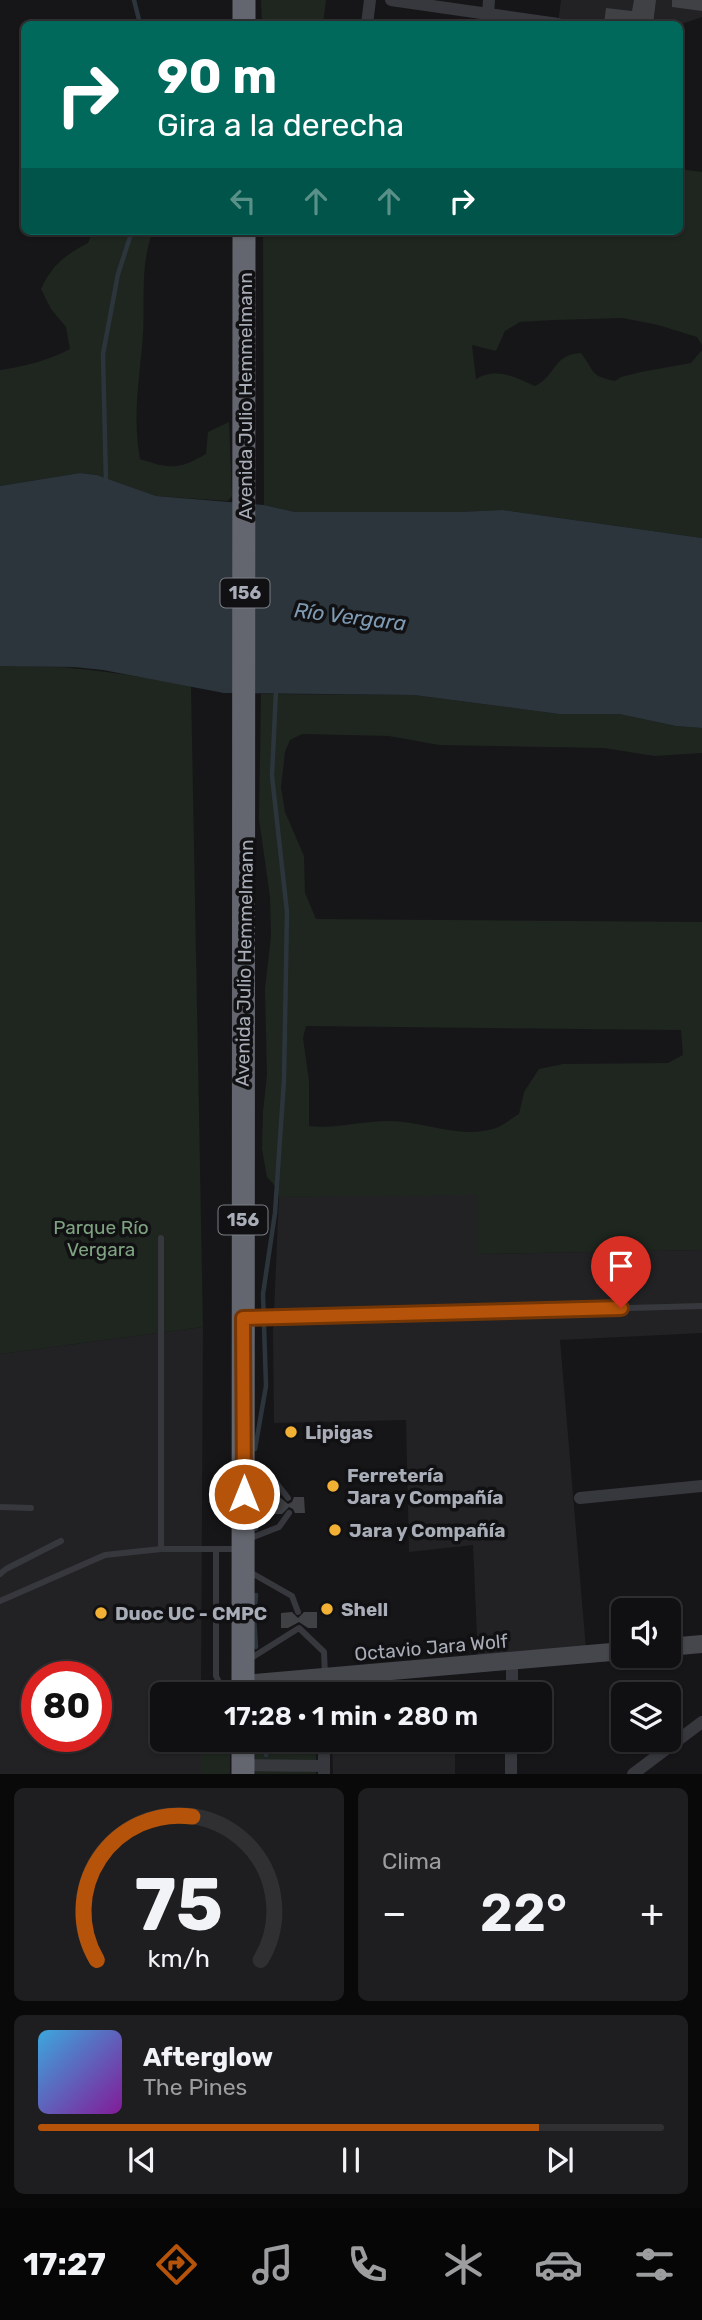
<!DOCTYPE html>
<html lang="es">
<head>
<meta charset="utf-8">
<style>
  body { margin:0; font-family:Rubik,sans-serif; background:#1e1e20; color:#f1f3f6; height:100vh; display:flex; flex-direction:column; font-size:26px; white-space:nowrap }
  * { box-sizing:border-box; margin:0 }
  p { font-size:23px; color:#9c9d9f }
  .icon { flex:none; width:38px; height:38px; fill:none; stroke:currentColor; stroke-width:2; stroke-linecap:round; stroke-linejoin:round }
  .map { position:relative; height:1774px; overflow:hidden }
  .details { display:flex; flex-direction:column; gap:14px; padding:14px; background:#09090a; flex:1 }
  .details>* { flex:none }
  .banner { position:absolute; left:21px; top:21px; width:662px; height:214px; border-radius:10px; box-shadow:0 2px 5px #0004,0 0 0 2px #303032; background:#00695c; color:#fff; overflow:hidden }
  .tools { position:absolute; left:611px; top:1598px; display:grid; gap:14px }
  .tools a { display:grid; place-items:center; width:70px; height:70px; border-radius:10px; background:#101012; box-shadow:0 2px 5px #0004,0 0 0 2px #303032; font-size:35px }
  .speed { position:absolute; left:21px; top:1661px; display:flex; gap:14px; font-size:35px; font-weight:700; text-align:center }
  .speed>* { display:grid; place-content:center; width:91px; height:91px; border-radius:50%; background:#101012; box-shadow:0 2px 5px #0004,0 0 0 2px #303032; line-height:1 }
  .speed .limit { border:10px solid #d22; background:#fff; color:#111 }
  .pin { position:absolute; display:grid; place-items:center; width:60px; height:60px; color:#fff; margin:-72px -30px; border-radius:50% 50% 50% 0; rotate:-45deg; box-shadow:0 0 7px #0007 }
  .pin .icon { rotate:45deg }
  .me { position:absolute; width:77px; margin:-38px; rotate:0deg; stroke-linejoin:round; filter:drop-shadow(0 0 5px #0008) }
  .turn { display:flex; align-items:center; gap:24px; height:147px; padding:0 21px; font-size:32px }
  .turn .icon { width:91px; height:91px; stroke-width:2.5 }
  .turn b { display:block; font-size:49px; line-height:60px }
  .lanes { display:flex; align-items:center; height:66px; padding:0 21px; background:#0003; justify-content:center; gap:35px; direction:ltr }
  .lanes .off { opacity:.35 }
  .big { font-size:52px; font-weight:600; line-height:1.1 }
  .details .widget { flex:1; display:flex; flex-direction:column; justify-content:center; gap:10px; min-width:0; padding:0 24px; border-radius:10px; background:#1e1e20 }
  .details .dial { align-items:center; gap:0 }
  .dial svg { height:182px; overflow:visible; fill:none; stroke:#303032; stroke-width:7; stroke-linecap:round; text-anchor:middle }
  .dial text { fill:#f1f3f6; stroke:none }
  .song { display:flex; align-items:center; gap:21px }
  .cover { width:84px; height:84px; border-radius:10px; background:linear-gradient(135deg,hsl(200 70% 55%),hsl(290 70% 35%)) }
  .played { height:7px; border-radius:4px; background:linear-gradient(90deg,#b45309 80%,#303032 80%) }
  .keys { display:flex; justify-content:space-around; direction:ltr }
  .heat { display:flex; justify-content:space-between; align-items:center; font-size:38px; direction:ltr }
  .details .tiles { flex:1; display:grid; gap:14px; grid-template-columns:1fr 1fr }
  .widget:last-child { grid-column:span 2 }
  .trip { position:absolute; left:150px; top:1682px; width:402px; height:70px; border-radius:10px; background:#101012; box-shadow:0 2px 5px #0004,0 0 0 2px #303032; font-weight:600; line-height:70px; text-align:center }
  .dock { display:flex; height:112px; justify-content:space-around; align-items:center; background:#060607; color:#9c9d9f }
  .dock .icon { width:49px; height:49px }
  .dock .selected { color:#b45309 }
  .dock b { font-size:32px; color:#f1f3f6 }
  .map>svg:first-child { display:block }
  .built { fill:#222225; fill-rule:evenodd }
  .green { fill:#1e261f; fill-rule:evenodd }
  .water { fill:#2c353c }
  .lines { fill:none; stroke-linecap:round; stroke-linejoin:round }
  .stream { stroke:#2c353c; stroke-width:4.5 }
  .building { fill:#404145 }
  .lane { stroke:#37383d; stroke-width:6 }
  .street { stroke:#37383d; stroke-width:12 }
  .secondary { stroke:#45474d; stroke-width:18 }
  .highway { stroke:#63666e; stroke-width:23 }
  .route-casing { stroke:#753606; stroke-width:18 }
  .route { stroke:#b45309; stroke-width:12 }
  .poi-dot { fill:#f2b134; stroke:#111113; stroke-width:2.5 }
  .labels { text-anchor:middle; stroke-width:7; stroke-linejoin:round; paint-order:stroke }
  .shield { fill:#111113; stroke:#7b7e86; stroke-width:2 }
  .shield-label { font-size:18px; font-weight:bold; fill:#a8adb8 }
  .street-label { font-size:19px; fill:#a8adb8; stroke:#111113 }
  .park-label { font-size:19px; fill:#7fa381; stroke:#111113 }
  .poi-label { font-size:19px; font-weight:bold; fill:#a8adb8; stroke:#111113; text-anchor:start }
  .water-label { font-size:21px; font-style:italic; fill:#7f9bb3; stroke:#111113 }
</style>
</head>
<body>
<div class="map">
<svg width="702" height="1774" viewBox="0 0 702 1774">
  <rect width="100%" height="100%" fill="#161618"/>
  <g class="built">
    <path d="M561,0h141v17l-23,8 -121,-1z"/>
    <path d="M404,1194l74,1v59l224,-4v83l-142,7 26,309 -108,9 -5,-113 -64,7 -3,-132 -132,3 -1,-89 6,-137z"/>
    <path d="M203,1327l-2,367h-38v46h38v34h-201v-420zM37,1676h59v60h-59z"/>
    <path d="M456,1681l-1,13h-123v-1z"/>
    <path d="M332,1740h123v34h-122z"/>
  </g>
  <g class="green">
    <path d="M261,0h65l-3,24h-61z"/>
    <path d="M679,169l23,3v173l-5,-8 -39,-12 -35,-7 -69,2 -34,2 -15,9 -9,20 -24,-6 4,34c20,-12 39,-2 59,7 22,-11 17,-31 46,-33 14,18 8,23 34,28l6,-4 20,-5 50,-9 11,-13v188l-199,-28 -45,2h-163l-31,-7 -1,-274h416z"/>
    <path d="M93,231h60c-13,33 -8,68 -10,103 -3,42 -11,82 -3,125 30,10 38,11 66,-5l2,-22 21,-10 3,74 -4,5 -72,-5 -59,-21 -17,-2 -80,13v-116c26,-4 47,-9 70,-21l-4,-22 -15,-18 -10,-20c12,-25 23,-33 47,-46z"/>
    <path d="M0,666c65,-2 128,8 191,20l12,641 -203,27z"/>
    <path d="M261,694l153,1 145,19h60l57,12 26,2v25l-48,3 -50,-8 -165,-3 -50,-9 -87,-2 -12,6 -5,12 -4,35 4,25 19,44 1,37 11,26 386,3v328l-224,4v-59l-199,2 -4,-11 -8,-9 -5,-28 1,-37 4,-37 -2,-86 6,-53 -1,-39 -11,-78zM306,1026l375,4 2,25 -15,8 -105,1 -24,5 -15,23 -5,22c-7,4 -15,11 -23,14 -35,12 -72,-7 -107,-7 -27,0 -54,8 -80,5v-45l-6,-43z"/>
    <rect x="255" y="1740" width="61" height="34"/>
    <path d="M201,1745l29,1v28h-29z"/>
  </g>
  <path class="water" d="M80,473l17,2 59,21 108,9 31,7h163l45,-2 199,28v190l-26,-2 -57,-12h-60l-145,-19 -190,-2 -121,-23 -29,-3 -74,-1v-180z"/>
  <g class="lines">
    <g class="stream">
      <path d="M134,0l6,24"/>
      <path d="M106,482l-3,-128 15,-80 14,-43"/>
      <path d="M255,1449l11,-63 -3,-92 12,-81 9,-133 3,-168 -15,-136 4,-86"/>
      <path d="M255,1498l1,31"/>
      <path d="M256,1595l-2,22 2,30"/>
      <path d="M266,1755l1,-15"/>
    </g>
  </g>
  <g class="building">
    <path d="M634,0h22l-3,24h-49l2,-16 26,3z"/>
    <path d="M672,0h30v11l-30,-4z"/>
    <path d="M294,1497h10l1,16h-10l-2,-4 -4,-2 -7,7h-10v-16h9l7,6 4,-2z"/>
    <path d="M292,1612l6,6 6,-6h13v16h-9l-9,-6 -11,6h-7v-15z"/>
  </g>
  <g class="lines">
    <g class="lane">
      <path d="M161,1238v311h77"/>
      <path d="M248,1318l454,-12"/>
      <path d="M247,1472l27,8 14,18"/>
      <path d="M0,1507l31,1"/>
      <path d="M248,1539l31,-12 10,-14"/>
      <path d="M216,1549v127l4,8h18"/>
      <path d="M248,1571l44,25 6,16"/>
      <path d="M0,1574l6,-5 55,-28"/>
      <path d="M0,1601l105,-46 56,-6"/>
      <path d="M248,1660l51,-32 25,24 1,24"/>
    </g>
    <g class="street">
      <path d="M391,0l167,24"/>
      <path d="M488,14l1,-14"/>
      <path d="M367,24l3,-24"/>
      <path d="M580,1498l122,-12"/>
      <path d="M325,1694v-16"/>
      <path d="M512,1694v-33"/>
      <path d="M243,1765l81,1"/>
      <path d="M324,1774v-34"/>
      <path d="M511,1774v-34"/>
      <path d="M633,1774l69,-52"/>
    </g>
    <g class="secondary">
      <path d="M668,1647l34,-3"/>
      <path d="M243,1684l380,-33"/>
    </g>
    <g class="highway">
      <path d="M244,0v24"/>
      <path d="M243,1694l1,-1463"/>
      <path d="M243,1774v-34"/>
    </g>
  </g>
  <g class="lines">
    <g class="route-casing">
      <path id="route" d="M244,1494l-1,-176 378,-10"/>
    </g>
    <use href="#route" class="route"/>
  </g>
  <g class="poi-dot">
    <circle cx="291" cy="1432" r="7"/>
    <circle cx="333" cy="1486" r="7"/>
    <circle cx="335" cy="1530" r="7"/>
    <circle cx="327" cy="1609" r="7"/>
    <circle cx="101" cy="1613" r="7"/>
  </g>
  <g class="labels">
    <g class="shield">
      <rect x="220.5" y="578.5" width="49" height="29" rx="5"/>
      <rect x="218.5" y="1205.5" width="49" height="29" rx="5"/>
    </g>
    <g class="shield-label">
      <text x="245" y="599">156</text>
      <text x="243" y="1226">156</text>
    </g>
    <g class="street-label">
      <text transform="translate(245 396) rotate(-90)" y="7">Avenida Julio Hemmelmann</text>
      <text transform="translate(244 963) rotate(-89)" y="7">Avenida Julio Hemmelmann</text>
      <text transform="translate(431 1647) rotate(-5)" y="7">Octavio Jara Wolf</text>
    </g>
    <g class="park-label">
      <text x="101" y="1234">Parque Río<tspan x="101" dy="22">Vergara</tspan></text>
    </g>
    <g class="poi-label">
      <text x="305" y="1439">Lipigas</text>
      <text x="347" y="1482">Ferretería<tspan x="347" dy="22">Jara y Compañía</tspan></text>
      <text x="349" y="1537">Jara y Compañía</text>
      <text x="341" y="1616">Shell</text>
      <text x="115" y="1620">Duoc UC - CMPC</text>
    </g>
    <g class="water-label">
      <text transform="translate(350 617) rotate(7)" y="7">Río Vergara</text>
    </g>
  </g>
</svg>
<div class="tools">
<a><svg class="icon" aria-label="sound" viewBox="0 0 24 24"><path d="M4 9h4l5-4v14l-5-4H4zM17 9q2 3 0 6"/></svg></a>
<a><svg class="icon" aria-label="layers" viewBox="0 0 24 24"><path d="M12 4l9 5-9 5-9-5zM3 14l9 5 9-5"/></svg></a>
</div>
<div class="speed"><div class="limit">80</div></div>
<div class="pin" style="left:621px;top:1308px;background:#d93025"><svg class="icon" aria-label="arrive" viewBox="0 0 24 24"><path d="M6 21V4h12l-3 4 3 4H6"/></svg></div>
<svg class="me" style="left:244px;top:1494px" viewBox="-20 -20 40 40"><circle r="17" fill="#b45309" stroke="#fff" stroke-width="3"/><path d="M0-11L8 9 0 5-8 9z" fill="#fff"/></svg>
<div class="trip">17:28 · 1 min · 280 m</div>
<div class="banner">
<div class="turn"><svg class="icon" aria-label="right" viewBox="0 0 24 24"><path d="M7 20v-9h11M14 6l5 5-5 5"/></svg><div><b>90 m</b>Gira a la derecha</div></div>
<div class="lanes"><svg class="icon off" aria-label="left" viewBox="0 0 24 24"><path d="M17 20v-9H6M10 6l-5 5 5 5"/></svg><svg class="icon off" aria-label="ahead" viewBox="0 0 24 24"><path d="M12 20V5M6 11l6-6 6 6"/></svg><svg class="icon off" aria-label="ahead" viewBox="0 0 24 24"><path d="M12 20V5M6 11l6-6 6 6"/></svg><svg class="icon" aria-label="right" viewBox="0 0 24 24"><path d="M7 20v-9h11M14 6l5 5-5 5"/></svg></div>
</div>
</div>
<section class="details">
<div class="tiles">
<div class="widget dial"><svg viewBox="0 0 100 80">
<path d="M14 69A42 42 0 1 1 86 69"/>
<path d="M14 69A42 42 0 0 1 56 6" stroke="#b45309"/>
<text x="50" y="56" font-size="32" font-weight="700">75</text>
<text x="50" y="72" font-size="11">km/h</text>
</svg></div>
<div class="widget"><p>Clima</p>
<div class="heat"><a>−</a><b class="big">22°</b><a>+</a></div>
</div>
<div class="widget">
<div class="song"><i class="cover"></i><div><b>Afterglow</b><p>The Pines</p></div></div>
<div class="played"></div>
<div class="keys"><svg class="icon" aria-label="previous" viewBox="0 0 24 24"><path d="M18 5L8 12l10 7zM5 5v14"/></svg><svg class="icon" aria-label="pause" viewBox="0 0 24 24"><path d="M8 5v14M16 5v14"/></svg><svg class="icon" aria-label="next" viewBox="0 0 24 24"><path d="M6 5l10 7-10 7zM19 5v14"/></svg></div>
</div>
</div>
</section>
<nav class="dock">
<b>17:27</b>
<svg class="icon selected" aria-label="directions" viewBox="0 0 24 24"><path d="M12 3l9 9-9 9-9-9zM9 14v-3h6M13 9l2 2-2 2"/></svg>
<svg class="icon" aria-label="music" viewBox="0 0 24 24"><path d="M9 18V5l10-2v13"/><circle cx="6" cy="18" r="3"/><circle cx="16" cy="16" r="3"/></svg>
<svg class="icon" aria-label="phone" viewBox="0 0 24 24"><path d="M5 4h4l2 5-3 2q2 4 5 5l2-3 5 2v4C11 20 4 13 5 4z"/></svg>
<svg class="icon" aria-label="climate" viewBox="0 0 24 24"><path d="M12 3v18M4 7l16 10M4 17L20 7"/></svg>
<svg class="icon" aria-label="car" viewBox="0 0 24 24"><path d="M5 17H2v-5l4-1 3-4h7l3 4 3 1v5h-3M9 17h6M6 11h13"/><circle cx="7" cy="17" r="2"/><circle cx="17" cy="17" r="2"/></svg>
<svg class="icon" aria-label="filters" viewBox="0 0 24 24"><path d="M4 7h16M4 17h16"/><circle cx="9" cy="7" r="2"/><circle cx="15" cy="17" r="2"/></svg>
</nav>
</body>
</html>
